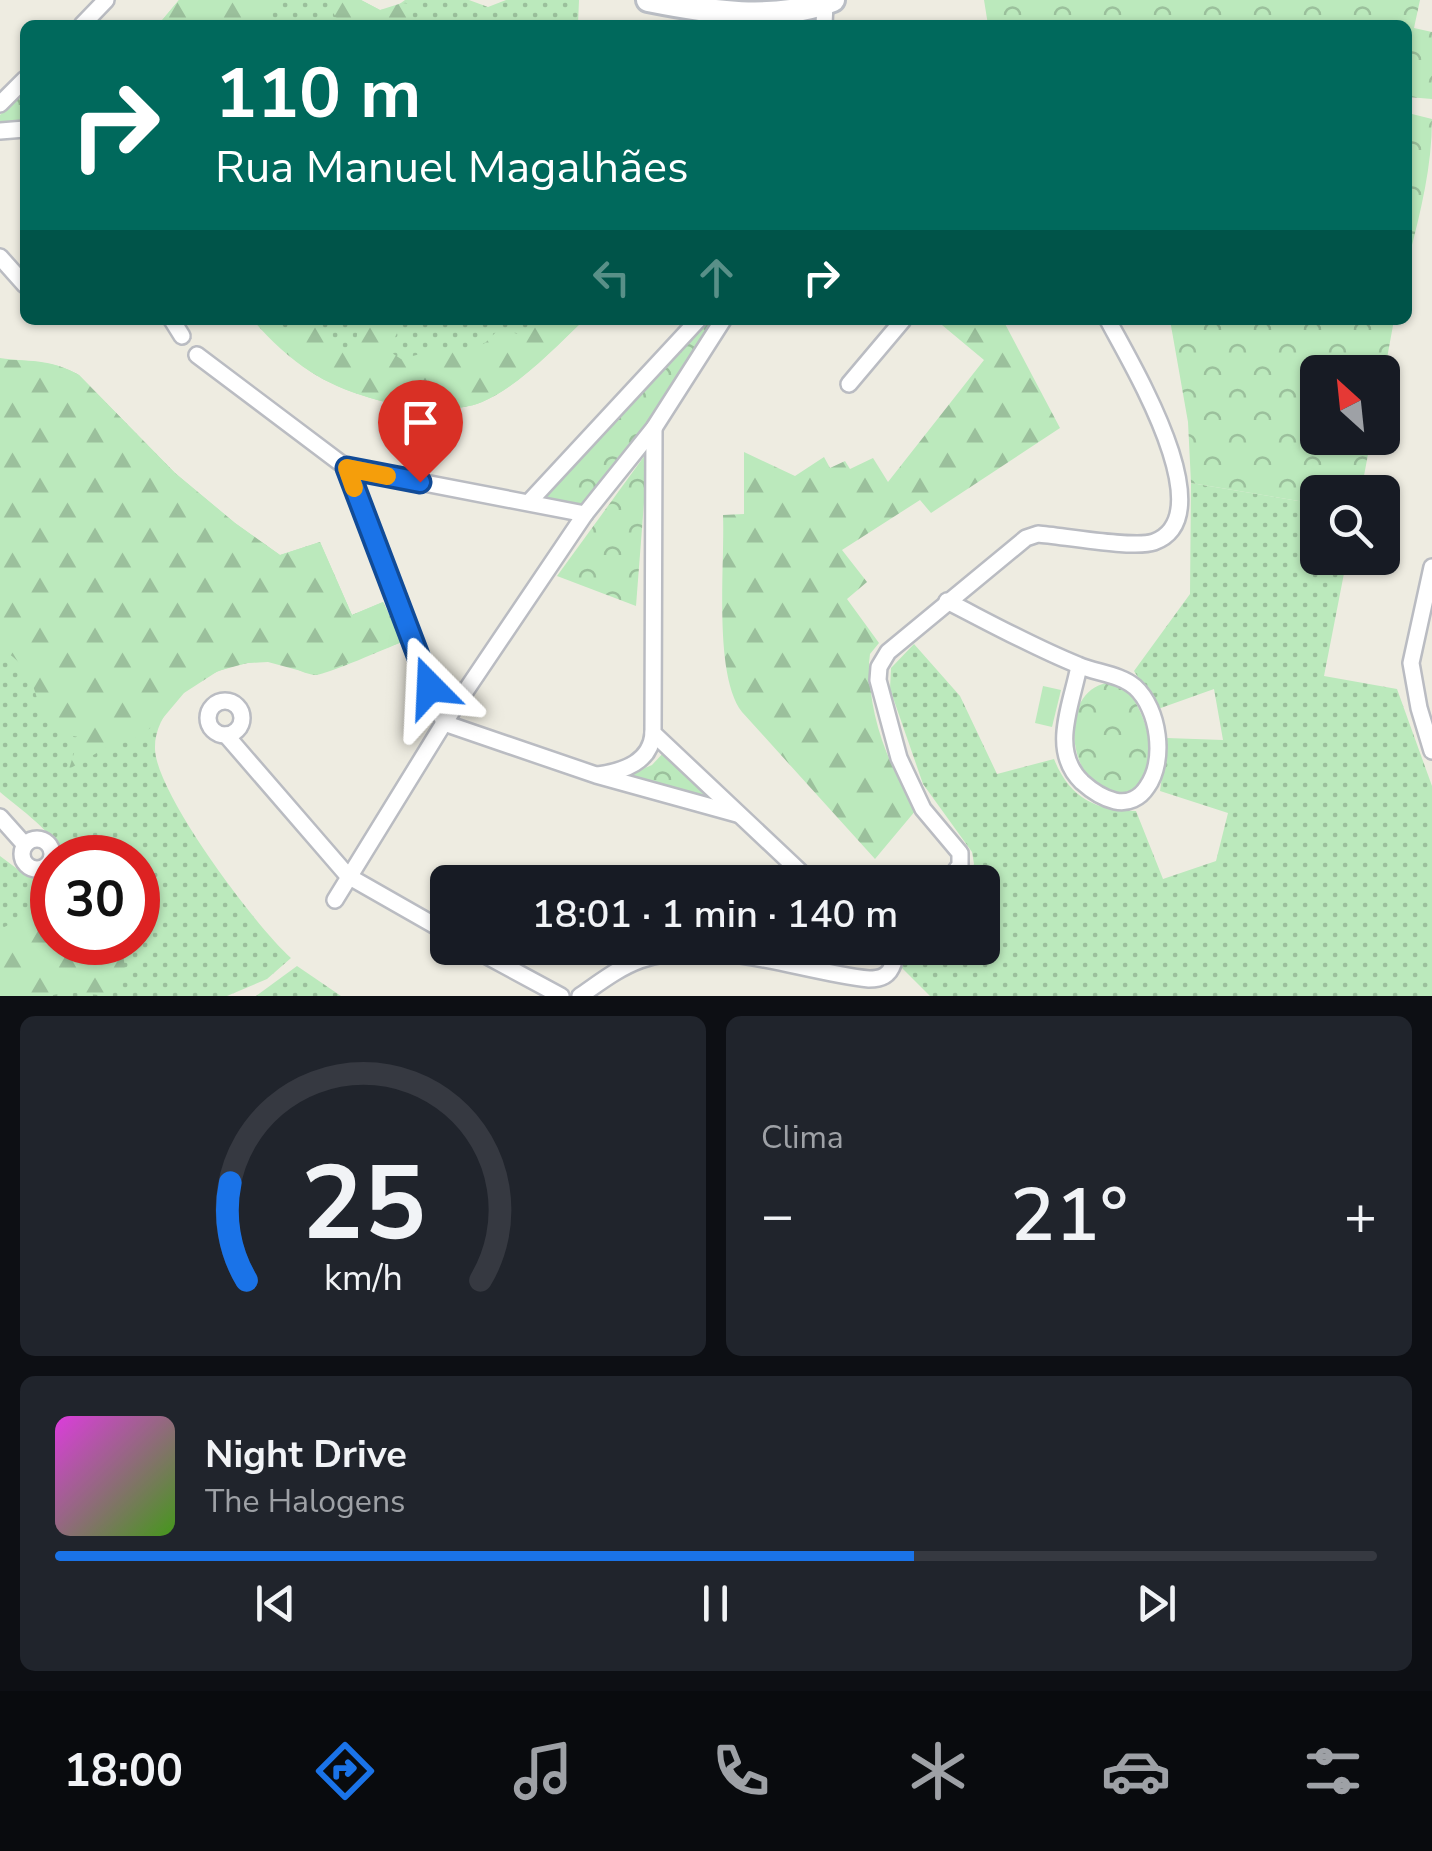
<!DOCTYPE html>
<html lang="pt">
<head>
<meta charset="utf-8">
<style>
  body { margin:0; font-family:"Nunito Sans",sans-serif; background:#20242c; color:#f1f3f6; height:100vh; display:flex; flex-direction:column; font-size:38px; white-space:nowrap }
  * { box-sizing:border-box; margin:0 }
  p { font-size:32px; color:#9ea1a6 }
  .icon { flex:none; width:55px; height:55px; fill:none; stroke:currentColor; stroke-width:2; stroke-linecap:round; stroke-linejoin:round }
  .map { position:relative; height:996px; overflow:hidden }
  .drawer { display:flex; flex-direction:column; gap:20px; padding:20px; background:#0d0f14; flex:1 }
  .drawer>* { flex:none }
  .banner { position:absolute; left:20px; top:20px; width:1392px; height:305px; border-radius:15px; box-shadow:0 2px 8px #0004; background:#00695c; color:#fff; overflow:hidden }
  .needle { width:65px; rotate:333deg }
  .fabs { position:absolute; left:1300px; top:355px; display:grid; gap:20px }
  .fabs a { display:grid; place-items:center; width:100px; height:100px; border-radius:15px; background:#171b24; box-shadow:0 2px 8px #0004; font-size:50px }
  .speed { position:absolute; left:30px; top:835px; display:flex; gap:20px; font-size:50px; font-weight:700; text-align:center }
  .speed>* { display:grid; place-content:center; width:130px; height:130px; border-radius:50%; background:#171b24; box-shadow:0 2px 8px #0004; line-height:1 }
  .speed .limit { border:15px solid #d22; background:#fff; color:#111 }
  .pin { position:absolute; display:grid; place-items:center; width:85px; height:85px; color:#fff; margin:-102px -42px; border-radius:50% 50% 50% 0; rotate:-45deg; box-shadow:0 0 10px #0007 }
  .pin .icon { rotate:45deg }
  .me { position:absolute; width:110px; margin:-55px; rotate:339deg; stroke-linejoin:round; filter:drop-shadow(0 0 8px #0008) }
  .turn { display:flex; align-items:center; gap:35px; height:210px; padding:0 30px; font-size:45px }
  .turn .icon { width:130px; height:130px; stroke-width:2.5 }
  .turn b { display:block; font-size:70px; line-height:85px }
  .lanes { display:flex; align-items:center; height:95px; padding:0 30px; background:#0003; justify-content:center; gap:50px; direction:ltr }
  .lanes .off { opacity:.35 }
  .big { font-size:75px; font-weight:600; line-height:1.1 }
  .drawer .widget { flex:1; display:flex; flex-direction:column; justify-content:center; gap:15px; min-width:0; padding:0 35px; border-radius:15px; background:#20242c }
  .drawer .dial { align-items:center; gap:0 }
  .dial svg { height:260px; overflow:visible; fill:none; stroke:#363941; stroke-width:7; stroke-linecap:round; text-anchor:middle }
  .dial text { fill:#f1f3f6; stroke:none }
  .song { display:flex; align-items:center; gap:30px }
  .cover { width:120px; height:120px; border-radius:15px; background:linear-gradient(135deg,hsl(300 70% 55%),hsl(100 70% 35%)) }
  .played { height:10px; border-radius:5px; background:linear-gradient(90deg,#1a73e8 65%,#363941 65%) }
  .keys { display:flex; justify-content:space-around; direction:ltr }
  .heat { display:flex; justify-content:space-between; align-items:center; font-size:55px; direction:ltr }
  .drawer .tiles { flex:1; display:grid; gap:20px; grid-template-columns:1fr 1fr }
  .widget:last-child { grid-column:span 2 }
  .trip { position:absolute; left:430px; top:865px; width:570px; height:100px; border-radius:15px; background:#171b24; box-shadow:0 2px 8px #0004; font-weight:600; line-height:100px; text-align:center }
  .tabs { display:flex; height:160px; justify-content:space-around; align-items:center; background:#090b0e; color:#9ea1a6 }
  .tabs .icon { width:70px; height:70px }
  .tabs .current { color:#1a73e8 }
  .tabs b { font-size:45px; color:#f1f3f6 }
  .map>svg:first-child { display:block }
  .grass { fill:url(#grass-dots) }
  .forest { fill:url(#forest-firs) }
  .park { fill:url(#park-crowns) }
  .pitch { fill:#bbe9bc }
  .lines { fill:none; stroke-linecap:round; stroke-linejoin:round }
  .minor-casing { stroke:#babcc2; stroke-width:20 }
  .secondary-casing { stroke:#babec5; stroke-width:28 }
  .minor { stroke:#fff; stroke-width:15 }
  .secondary { stroke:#fff; stroke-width:22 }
  .route-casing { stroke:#114b97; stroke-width:25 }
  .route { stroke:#1a73e8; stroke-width:18 }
  .slow { stroke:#f59e0b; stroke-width:18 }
</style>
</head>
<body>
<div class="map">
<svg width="1432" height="996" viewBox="0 0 1432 996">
  <defs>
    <pattern id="grass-dots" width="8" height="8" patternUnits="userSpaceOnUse" patternTransform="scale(2.5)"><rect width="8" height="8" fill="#bbe9bc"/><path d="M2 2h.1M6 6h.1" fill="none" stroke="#9bc09c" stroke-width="1.8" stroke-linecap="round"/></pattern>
    <pattern id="forest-firs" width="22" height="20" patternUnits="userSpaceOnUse" patternTransform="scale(2.5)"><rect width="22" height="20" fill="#bbe9bc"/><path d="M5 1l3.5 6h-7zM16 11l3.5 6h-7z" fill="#9bc09c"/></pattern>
    <pattern id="park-crowns" width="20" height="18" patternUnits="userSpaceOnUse" patternTransform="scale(2.5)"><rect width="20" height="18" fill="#bbe9bc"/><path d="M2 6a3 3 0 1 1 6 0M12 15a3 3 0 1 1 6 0" fill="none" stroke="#9bc09c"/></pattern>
  </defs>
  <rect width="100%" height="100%" fill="#eeece1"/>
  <g class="grass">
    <path d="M179,0h182l19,10 14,-2 11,-8h64l19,7 18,-7h73l-1,25h-420z"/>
    <path d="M253,320h331c-28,27 -66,67 -102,82 -46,19 -131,-4 -171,-30 -22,-15 -40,-33 -58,-52z"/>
    <path d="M0,358c28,4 54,2 79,17l96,98 60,50 45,32 40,-13 32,73 31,-13 19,40c-15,6 -74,32 -86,33 -9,0 -21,-7 -29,-10 -22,-7 -46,-2 -68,6 -30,11 -65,43 -64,78 1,45 101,178 136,209l-24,21 -40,17h-227v-140l28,21 24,-6v71h86v-84l-77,-1c-1,-21 -44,-50 -61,-65z"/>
    <path d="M1191,483l126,21 1,54h29l-23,118 73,13 35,97v210h-502l-29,-29 14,-19h67v-66h-16l8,-18 -2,-12 -49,-68 -33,-95 1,-21 23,-24 46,52 37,78 57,-15c15,38 41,52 82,52l27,68 53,-18 12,-48 -68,-22 7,-53 56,2 -9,-51 -56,20 -24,-38 56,-77z"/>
    <path d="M297,966l44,30h-85z"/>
  </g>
  <g class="forest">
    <path d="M179,0h104l-15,16 -14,9h-96z"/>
    <path d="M337,0h24l19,10 22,-7 10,1 -7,21h-64l-9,-14z"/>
    <path d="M253,320h17l16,8 9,-8h20l12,13 6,15h12l11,-6 2,-14 7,-8h38l-12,26 1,7 9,6 31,-8h36l17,-8 14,-14 19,5 27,-14h39c-31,28 -63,65 -102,82 -46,19 -132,-4 -171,-30 -22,-14 -41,-32 -58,-52z"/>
    <path d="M936,320h67l57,108 -129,85 -11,-13 -78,50 25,32 -20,17 32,44 -9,11 -1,9c0,54 19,102 47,147l-41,49 -133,-147c-29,-37 -17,-148 -19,-197l21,-1v-62l51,24 29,-19 6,11 15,-7 5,8 23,-11 15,24 96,-122z"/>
    <path d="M4,360c27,0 51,1 75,15l96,98 60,50 45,32 40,-13 32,73 31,-13 19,40 -86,33 -48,-13 -21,1 -29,8 -34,22 -21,25 -24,19 -25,6 -45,26 10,-32c-48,-8 -33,-35 -55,-69 -6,-8 -16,-15 -24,-21v-285z"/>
    <path d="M49,911l3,1v30l46,1 24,6 3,18 -17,29 -39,-4 -21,4h-48v-67l36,-17z"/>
  </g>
  <g class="park">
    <path d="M984,0h436l-6,28 18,4v67l-24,-2v-72h-355l-2,-4 -14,4h-49z"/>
    <path d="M25,86v38l-25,2v-11z"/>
    <path d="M1408,113l24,6c0,49 -12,95 -24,142z"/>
    <path d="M704,320h13l-60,101 -72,93 -55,-13z"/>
    <path d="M1170,320h224l-11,60 -1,-8h-64v66h53l-10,54h-43l-1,12 -126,-21 -3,-61z"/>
    <path d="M648,451l-12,155 -79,-30z"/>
    <path d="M1112,682c7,4 15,8 19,14 16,20 32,76 4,92 -58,34 -91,-99 -23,-106z"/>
    <path d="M665,751l54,55 -95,-29 28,-12z"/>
  </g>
  <path class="pitch" d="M1043,686l18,4 -9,37 -17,-4z"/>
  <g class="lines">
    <g class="minor-casing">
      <g id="minor">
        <path d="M82,25l24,-25"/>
        <path d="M824,25l1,-22"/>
        <path d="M0,104l25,-25"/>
        <path d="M0,131l25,-2"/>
        <path d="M0,257l25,28"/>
        <path d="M172,320l10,16"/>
        <path d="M197,355l150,113 238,46"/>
        <path d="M849,384l54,-64"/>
        <path d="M654,428l-1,305 158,149"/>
        <path d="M347,468l97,255 152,52 141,39"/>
        <path d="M530,501l168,-181"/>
        <path d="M1432,567l-21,96 8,45 13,43"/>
        <path d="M947,601c43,22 86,46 131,64 18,8 42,9 57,22 24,22 31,73 12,100 -7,11 -19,17 -32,14 -13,-3 -23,-10 -33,-19 -33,-32 -10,-78 -3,-116"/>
        <circle cx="225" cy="718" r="17"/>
        <path d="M226,735l122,141 100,57"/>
        <path d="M598,775c26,-4 53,-13 55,-42"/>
        <path d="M0,817l25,28"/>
        <circle cx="37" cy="854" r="15"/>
        <path d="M947,882l13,-17v-12l-37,-44 -24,-51 -21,-78 1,-13 9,-15 138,-114 12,-4c25,2 96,15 116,8 71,-26 -26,-183 -46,-222"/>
        <path d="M335,900l109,-177 141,-209 69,-86 69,-108"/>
        <path d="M472,948l89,48"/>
        <path d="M580,996c19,-13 38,-28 60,-36 74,-25 155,11 229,19 12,0 20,-3 24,-15l-5,-10"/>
      </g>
    </g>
    <g class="secondary-casing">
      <path id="secondary" d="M648,0c60,12 127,23 185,0"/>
    </g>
    <use href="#minor" class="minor"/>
    <use href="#secondary" class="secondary"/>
  </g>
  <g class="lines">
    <g class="route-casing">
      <path id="route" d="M420,482l-73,-14 83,219"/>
    </g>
    <use href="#route" class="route"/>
    <path class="slow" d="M354,488l-7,-20 40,8"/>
  </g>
</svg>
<div class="fabs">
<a><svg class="needle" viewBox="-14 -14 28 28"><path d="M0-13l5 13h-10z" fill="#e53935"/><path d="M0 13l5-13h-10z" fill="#9ea1a6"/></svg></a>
<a><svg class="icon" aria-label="search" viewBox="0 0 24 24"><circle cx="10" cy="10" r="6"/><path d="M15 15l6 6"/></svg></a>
</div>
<div class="speed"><div class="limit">30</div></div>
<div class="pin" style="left:420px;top:482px;background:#d93025"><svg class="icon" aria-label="arrive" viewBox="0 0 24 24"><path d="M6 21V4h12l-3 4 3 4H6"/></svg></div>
<svg class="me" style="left:430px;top:687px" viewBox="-20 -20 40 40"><path d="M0-17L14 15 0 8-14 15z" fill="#1a73e8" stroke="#fff" stroke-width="4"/></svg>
<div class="trip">18:01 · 1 min · 140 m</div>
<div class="banner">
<div class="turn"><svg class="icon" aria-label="right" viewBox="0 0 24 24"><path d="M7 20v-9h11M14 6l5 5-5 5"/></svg><div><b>110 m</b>Rua Manuel Magalhães</div></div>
<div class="lanes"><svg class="icon off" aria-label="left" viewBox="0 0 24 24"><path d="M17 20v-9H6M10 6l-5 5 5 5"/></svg><svg class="icon off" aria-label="ahead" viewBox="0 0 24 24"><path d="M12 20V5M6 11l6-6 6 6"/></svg><svg class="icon" aria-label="right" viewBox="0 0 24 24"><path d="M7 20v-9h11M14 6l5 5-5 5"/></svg></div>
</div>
</div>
<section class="drawer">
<div class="tiles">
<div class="widget dial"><svg viewBox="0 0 100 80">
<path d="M14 69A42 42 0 1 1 86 69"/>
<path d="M14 69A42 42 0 0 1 9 39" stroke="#1a73e8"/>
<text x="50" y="56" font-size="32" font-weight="700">25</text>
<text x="50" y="72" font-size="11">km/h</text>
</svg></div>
<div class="widget"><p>Clima</p>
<div class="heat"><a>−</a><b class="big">21°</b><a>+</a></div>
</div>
<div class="widget">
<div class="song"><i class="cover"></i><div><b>Night Drive</b><p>The Halogens</p></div></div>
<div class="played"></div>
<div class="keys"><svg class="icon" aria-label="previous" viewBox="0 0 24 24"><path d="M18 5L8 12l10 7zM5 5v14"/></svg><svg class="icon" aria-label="pause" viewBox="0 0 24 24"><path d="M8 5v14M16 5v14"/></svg><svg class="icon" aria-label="next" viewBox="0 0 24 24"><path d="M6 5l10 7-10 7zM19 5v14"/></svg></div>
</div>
</div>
</section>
<nav class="tabs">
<b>18:00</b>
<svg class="icon current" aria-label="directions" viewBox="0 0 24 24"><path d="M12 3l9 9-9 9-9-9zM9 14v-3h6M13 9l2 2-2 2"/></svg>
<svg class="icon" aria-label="music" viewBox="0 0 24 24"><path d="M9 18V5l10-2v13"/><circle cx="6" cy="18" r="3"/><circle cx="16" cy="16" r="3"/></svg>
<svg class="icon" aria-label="phone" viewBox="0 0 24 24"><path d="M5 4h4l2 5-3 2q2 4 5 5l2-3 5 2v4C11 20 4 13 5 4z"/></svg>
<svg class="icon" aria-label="climate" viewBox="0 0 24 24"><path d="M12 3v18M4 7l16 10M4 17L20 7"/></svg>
<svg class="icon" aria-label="car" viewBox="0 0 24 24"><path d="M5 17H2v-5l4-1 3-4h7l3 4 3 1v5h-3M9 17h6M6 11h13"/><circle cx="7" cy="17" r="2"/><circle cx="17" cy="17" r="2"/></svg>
<svg class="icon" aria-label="filters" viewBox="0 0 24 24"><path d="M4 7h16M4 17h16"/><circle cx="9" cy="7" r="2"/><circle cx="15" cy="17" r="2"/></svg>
</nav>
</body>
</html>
